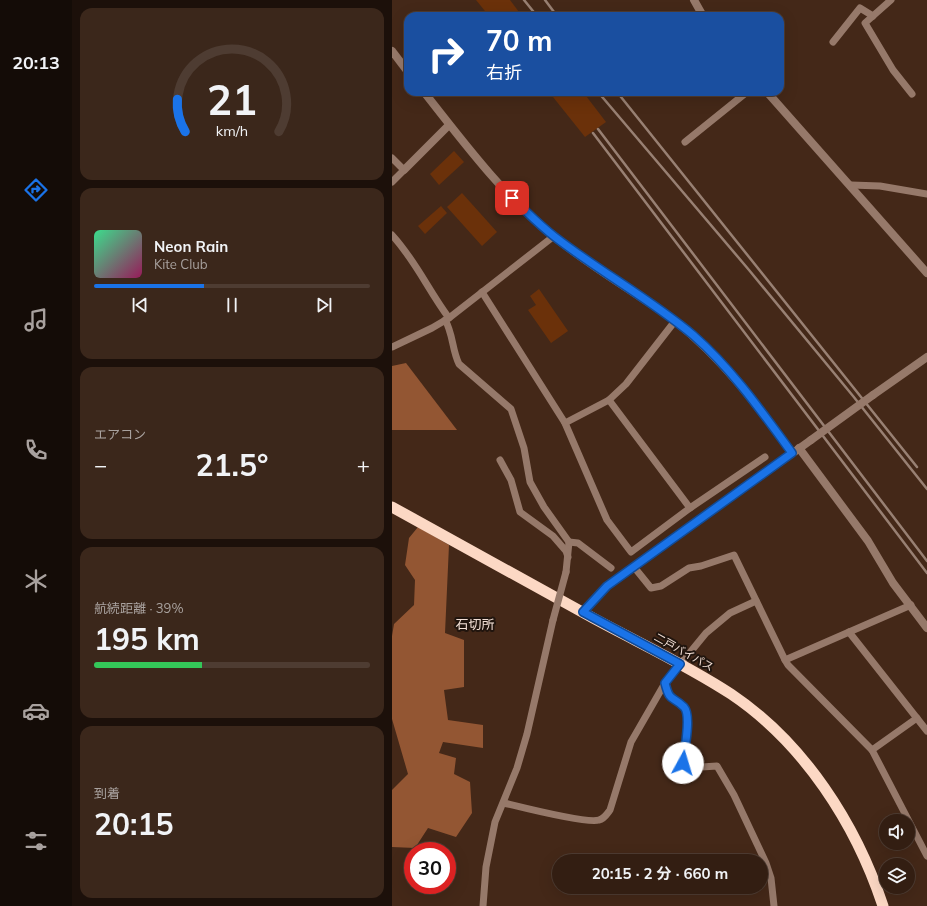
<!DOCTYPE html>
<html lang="ja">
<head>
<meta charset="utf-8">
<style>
  body { margin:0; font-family:Mulish,"Noto Sans JP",sans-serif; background:#3b271b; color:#f1f3f6; height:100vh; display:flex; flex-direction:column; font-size:15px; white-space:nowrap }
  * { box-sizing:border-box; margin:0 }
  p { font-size:13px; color:#a9a29f }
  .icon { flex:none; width:22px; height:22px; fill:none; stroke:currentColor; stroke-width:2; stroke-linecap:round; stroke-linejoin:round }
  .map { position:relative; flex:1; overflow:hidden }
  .sheet { display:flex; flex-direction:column; gap:8px; padding:8px; background:#1c100a; width:320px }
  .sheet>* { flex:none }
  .top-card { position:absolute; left:12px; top:12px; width:380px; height:84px; border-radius:12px; box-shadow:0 4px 16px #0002,0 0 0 1px #4e3c32; background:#1a4fa0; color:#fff; overflow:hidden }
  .fabs { position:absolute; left:487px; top:814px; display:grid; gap:8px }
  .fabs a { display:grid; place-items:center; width:36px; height:36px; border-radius:50%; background:#331e12; box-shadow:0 4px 16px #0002,0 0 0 1px #4e3c32; font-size:20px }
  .speed { position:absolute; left:12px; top:842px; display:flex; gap:8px; font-size:20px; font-weight:700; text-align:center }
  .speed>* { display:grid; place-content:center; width:52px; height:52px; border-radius:50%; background:#331e12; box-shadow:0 4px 16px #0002,0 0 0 1px #4e3c32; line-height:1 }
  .speed .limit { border:6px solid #d22; background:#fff; color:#111 }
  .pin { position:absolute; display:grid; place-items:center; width:34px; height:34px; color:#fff; margin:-17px; border-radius:8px; box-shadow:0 2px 6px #0006 }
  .me { position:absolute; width:44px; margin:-22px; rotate:6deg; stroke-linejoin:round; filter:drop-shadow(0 0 3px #0008) }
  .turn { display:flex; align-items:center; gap:14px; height:84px; padding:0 16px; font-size:18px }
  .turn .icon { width:52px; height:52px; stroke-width:2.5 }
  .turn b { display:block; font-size:28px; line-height:34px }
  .big { font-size:30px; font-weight:700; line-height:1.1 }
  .sheet .widget { flex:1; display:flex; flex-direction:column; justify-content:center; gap:6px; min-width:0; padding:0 14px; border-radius:12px; background:#3b271b }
  .sheet .dial { align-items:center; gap:0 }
  .dial svg { height:104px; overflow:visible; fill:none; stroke:#4e3c32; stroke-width:7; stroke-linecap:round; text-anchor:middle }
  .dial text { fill:#f1f3f6; stroke:none }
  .song { display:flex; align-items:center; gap:12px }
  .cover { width:48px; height:48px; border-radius:6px; background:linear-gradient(135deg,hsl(150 70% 55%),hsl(330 70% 35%)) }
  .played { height:4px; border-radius:2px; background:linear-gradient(90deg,#1a73e8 40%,#4e3c32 40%) }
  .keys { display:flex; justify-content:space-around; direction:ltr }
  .heat { display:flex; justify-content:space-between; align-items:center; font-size:22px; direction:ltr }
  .charge { height:6px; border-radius:3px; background:linear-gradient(90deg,#34c759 39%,#4e3c32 0) }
  .trip { position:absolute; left:160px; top:854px; width:216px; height:40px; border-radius:20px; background:#331e12; box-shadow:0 4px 16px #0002,0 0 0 1px #4e3c32; font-weight:700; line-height:40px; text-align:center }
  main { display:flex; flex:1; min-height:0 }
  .menu { display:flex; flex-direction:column; width:72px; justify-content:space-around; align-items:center; background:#140c07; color:#a9a29f }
  .menu .icon { width:28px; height:28px }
  .menu .active { color:#1a73e8 }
  .menu b { font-size:18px; color:#f1f3f6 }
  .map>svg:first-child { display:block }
  .forest { fill:#935633 }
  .building { fill:#6b310a }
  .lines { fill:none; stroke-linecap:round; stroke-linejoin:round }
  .minor { stroke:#96796a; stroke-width:7 }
  .tertiary { stroke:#96796a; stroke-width:8 }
  .trunk { stroke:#fcd8c4; stroke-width:11 }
  .rail { stroke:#988073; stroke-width:2.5 }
  .minor-bridge { stroke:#96796a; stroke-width:7 }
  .tertiary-bridge { stroke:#96796a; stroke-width:8 }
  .route-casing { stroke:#114b97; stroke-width:10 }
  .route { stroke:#1a73e8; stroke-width:7 }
  .labels { text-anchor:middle; stroke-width:4; stroke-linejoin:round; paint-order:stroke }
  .street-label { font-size:11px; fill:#f3e0d6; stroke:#21150e }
  .quarter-label { font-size:13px; fill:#f3e0d6; stroke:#21150e }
</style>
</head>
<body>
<main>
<nav class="menu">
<b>20:13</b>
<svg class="icon active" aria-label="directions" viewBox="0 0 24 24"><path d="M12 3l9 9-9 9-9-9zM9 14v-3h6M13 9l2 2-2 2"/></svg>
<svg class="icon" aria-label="music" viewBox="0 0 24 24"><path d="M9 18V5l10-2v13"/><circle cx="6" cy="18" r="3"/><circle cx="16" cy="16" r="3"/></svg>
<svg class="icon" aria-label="phone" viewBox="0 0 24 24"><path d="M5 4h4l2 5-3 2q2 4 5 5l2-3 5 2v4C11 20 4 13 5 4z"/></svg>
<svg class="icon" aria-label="climate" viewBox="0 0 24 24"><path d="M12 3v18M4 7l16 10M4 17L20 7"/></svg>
<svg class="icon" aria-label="car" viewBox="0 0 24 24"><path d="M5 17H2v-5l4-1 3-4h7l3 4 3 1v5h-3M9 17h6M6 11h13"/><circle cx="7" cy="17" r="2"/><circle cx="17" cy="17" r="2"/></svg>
<svg class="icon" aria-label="filters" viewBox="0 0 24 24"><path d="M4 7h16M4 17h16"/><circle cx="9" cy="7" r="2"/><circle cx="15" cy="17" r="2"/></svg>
</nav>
<section class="sheet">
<div class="widget dial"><svg viewBox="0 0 100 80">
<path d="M14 69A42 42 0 1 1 86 69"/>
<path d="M14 69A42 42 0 0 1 8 44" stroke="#1a73e8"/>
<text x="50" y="56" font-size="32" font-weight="700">21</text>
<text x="50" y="72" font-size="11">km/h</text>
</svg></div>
<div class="widget">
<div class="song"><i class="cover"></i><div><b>Neon Rain</b><p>Kite Club</p></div></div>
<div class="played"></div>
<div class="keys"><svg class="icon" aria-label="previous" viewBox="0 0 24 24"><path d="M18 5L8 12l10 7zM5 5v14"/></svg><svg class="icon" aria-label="pause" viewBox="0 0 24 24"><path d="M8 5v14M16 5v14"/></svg><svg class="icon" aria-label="next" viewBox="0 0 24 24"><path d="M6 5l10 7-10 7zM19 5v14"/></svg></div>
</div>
<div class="widget"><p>エアコン</p>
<div class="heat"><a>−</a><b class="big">21.5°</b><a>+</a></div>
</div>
<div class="widget"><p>航続距離 · 39%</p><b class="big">195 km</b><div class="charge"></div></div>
<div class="widget"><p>到着</p><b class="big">20:15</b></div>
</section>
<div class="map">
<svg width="535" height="906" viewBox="0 0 535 906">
  <rect width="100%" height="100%" fill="#442818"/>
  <g class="forest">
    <path d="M14,363l51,67h-65v-64z"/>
    <path d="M26,527l31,18 -4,88 19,7v47l-20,3 4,30 35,5v23l-40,-6 -4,11 17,5 -2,16 16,8 2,31 -16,24 -28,-9 -13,20 -23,-1v-57l16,-16 -16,-55v-83l2,-12 20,-19 1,-25 -10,-15 4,-27z"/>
  </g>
  <g class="building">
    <path d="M84,0h34l12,16h-33z"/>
    <path d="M157,92h34l23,30 -21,15z"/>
    <path d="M62,151l10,11 -25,23 -9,-11z"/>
    <path d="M70,193l35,39 -15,14 -35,-39z"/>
    <path d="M49,206l6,7 -22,21 -7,-8z"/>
    <path d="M147,289l29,42 -17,12 -23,-33 8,-5 -6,-9z"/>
  </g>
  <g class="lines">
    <g class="minor">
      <path d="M499,0l-26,23 28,47 19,24"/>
      <path d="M441,42l27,-34 13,8"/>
      <path d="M293,142l62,-50"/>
      <path d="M0,158l12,12 -12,12"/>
      <path d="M459,185l29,1 47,8"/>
      <path d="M0,235c24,26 36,55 57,83"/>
      <path d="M90,292l83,131 42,97 24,32 59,-44 75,-51"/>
      <path d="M53,320c8,13 7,30 14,44l52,45 13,39 6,34 14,25 25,35 -3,30"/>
      <path d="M0,347l40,-19 17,-10 105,-82"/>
      <path d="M217,400l81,108"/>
      <path d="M173,423l44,-23 17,-16 49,-63"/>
      <path d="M108,460l11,20 9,32 33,24 13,15 2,6"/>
      <path d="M177,542l9,1 33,25"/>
      <path d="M242,567l17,21 10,-2 28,-18 12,-2 33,-11 51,105 126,-55"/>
      <path d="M457,632l78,99"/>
      <path d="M393,660l3,5 84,85"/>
      <path d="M273,683c5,20 7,12 19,24 8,9 0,44 -1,56l3,5 31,-2 17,29 32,68 5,15 3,28"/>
      <path d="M525,718l-45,32 55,106"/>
      <path d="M112,803c17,4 82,21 95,17 5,-1 8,-6 11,-10l21,-68 34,-59 41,-50 24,-20 26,-12"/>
      <path d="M91,906l3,-39 9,-45 22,-54 10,-34 26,-114"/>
    </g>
    <g class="tertiary">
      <path d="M302,0l9,16"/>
      <path d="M0,51l16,21"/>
      <path d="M32,92c40,51 79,103 129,144 38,31 82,56 122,85 47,37 82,84 117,132"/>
      <path d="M375,92l160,181"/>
      <path d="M12,170l45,-45"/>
      <path d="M481,395l54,-38"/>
      <path d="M407,448l69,93 25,42 34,45"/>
      <path d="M191,612l24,-26 204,-146"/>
    </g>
    <path class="trunk" d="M0,507c67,37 134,74 201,111 46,25 94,47 138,76 73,49 125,130 152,212"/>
    <g class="rail">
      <path d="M132,0l13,16"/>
      <path d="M153,0l12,16"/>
      <path d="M206,92l151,178 104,126 74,93"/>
      <path d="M225,92l300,375"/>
      <path d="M206,129l329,432"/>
      <path d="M201,133l334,440"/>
    </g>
    <path class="minor-bridge" d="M161,620l13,-48"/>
    <path class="tertiary-bridge" d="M419,440l62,-45"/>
  </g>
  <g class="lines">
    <g class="route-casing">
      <path id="route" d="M120,198c14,13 27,27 43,39 44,34 95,62 138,98 39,34 69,77 99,118l-185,133 -24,26 97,52 -15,19c5,20 7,12 19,24 8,9 0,44 -1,56"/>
    </g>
    <use href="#route" class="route"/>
  </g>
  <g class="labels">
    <g class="street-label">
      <text transform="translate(292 652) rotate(29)" y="4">二戸バイパス</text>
    </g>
    <g class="quarter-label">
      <text x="83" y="629">石切所</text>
    </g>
  </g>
</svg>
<div class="fabs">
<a><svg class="icon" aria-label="sound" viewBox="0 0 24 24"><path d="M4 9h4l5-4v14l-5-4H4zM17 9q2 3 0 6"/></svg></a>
<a><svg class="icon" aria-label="layers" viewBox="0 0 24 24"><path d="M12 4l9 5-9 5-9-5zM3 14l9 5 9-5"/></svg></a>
</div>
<div class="speed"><div class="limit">30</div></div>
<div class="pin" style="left:120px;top:198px;background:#d93025"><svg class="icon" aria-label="arrive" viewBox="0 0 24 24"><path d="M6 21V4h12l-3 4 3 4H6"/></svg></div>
<svg class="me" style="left:291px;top:763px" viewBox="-20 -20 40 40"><circle r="19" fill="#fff"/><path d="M0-13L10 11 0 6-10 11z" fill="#1a73e8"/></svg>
<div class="trip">20:15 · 2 分 · 660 m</div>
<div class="top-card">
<div class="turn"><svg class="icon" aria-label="right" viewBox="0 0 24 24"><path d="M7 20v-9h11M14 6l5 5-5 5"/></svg><div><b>70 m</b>右折</div></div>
</div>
</div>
</main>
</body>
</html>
